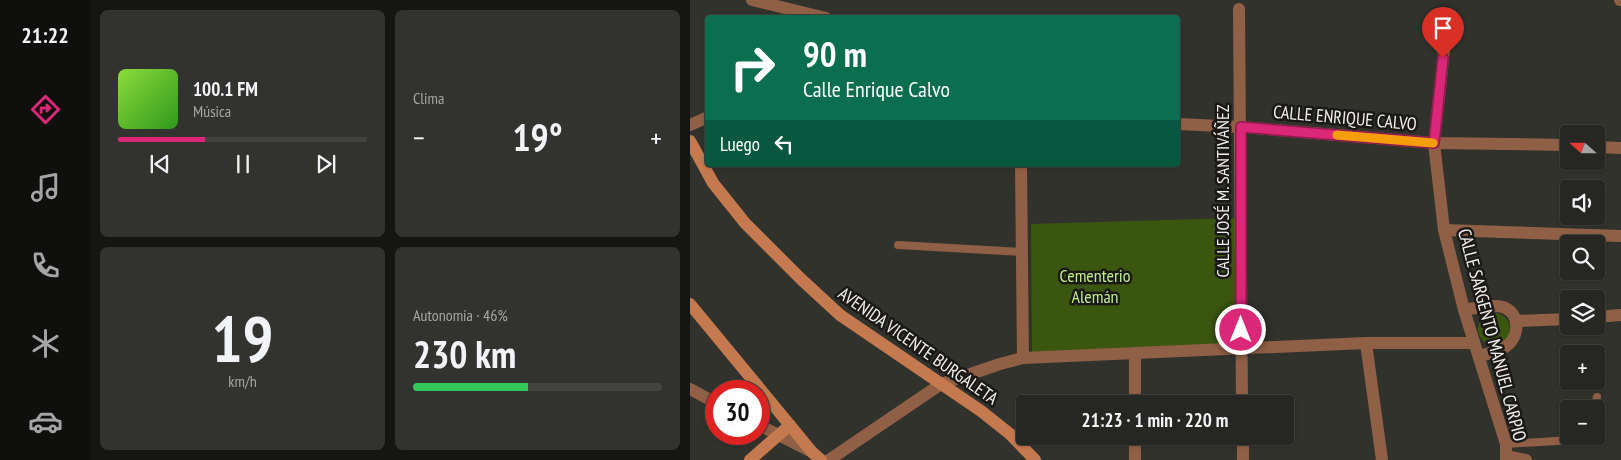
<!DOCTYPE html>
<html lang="es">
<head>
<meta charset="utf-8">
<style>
  body { margin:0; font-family:"PT Sans Narrow",sans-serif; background:#32322f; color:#f1f3f6; height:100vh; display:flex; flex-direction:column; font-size:19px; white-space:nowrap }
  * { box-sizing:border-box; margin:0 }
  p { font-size:16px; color:#a4a5a5 }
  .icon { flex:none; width:28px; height:28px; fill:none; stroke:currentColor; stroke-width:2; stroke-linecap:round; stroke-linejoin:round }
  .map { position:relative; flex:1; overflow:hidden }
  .side { display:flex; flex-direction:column; gap:10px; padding:10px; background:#151513; width:600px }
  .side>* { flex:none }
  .guide { position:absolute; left:15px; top:15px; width:475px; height:152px; border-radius:5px; box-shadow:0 1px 4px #0004,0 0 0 1px #424340; background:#0b6e4f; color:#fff; overflow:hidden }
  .needle { width:32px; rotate:291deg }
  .controls { position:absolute; left:870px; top:125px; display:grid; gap:10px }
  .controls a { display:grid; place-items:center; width:45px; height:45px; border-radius:5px; background:#262622; box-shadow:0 1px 4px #0004,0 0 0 1px #424340; font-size:25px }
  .speed { position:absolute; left:15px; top:380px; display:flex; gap:10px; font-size:25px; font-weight:700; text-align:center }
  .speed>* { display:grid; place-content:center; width:65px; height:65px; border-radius:50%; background:#262622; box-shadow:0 1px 4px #0004,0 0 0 1px #424340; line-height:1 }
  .speed .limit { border:8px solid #d22; background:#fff; color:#111 }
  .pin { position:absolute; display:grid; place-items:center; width:42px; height:42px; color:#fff; margin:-51px -21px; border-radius:50% 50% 50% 0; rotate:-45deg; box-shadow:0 0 5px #0007 }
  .pin .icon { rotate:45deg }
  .me { position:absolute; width:55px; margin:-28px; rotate:0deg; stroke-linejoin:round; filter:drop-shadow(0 0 4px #0008) }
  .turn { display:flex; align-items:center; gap:18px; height:105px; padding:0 15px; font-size:22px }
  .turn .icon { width:65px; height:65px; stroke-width:2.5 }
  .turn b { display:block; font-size:35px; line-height:42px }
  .then { display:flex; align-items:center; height:48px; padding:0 15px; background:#0003; gap:10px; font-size:19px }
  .big { font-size:38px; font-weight:600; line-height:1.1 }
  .side .card { flex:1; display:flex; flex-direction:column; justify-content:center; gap:8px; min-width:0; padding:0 18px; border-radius:8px; background:#32322f }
  .side .dial { align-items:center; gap:0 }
  .dial b { font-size:65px; line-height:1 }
  .song { display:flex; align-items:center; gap:15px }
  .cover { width:60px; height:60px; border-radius:8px; background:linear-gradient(135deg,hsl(90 70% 55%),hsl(110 70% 35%)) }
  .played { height:5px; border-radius:2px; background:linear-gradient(90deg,#db2777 35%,#424340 35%) }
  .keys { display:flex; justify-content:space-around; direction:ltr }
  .heat { display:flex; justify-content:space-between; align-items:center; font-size:28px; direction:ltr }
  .charge { height:8px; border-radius:4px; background:linear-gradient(90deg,#34c759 46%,#424340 0) }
  .side .tiles { flex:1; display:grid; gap:10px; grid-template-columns:repeat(2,1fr) }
  .trip { position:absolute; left:326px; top:395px; width:278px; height:50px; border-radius:5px; background:#262622; box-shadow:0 1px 4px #0004,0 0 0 1px #424340; font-weight:600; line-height:50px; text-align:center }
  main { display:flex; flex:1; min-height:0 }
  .dock { display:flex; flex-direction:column; width:90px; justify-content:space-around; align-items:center; background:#0f0f0e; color:#a4a5a5 }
  .dock .icon { width:35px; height:35px }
  .dock .active { color:#db2777 }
  .dock b { font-size:22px; color:#f1f3f6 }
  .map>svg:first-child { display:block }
  .green { fill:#3b570f }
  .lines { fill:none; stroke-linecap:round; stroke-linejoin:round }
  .service { stroke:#906046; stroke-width:8 }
  .minor { stroke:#906046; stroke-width:12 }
  .secondary { stroke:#c5794e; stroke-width:12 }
  .secondary-bridge { stroke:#c5794e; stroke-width:12 }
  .route-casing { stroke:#8e194d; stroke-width:12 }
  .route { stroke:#db2777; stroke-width:9 }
  .slow { stroke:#f59e0b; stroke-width:9 }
  .labels { text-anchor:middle; stroke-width:5; stroke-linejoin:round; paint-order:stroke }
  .street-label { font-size:18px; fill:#f0efec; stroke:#1a1917 }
  .park-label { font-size:18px; fill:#bfed8b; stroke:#1a1917 }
</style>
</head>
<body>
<main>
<nav class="dock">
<b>21:22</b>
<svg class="icon active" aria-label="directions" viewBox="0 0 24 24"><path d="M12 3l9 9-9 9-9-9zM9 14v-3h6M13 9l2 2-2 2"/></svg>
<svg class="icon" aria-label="music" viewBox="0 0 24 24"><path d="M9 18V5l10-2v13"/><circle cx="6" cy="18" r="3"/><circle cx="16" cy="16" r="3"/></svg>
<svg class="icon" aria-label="phone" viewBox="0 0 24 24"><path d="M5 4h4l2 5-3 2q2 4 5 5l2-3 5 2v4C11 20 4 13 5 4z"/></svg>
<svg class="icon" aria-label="climate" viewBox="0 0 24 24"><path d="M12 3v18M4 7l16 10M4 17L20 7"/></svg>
<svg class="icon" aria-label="car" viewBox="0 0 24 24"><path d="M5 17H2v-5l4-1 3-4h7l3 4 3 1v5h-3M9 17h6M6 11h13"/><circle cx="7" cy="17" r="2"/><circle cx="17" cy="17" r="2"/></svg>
</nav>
<section class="side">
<div class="tiles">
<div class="card">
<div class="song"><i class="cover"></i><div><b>100.1 FM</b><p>Música</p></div></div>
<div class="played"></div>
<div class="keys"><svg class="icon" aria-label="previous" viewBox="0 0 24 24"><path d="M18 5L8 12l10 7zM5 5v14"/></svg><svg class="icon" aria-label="pause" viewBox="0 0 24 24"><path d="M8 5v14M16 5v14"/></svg><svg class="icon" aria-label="next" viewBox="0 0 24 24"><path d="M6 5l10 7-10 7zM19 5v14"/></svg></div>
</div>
<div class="card"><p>Clima</p>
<div class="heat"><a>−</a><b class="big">19°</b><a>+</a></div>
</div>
<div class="card dial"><b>19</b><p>km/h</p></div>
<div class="card"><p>Autonomía · 46%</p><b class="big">230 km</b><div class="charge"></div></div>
</div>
</section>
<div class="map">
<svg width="931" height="460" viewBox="0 0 931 460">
  <rect width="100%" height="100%" fill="#32322d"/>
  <g class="green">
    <path d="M546,218l3,125 -207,9 -1,-128z"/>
    <circle cx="804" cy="329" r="16"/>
  </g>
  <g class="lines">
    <g class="service">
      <path d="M208,245l123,7"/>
      <path d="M904,409l3,-12"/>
      <path d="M816,444l66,-4 8,-4"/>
    </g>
    <g class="minor">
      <path d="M62,0l74,18"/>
      <path d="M930,0h1"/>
      <path d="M549,9l3,395"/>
      <path d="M755,41l-11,102 10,87 20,80 42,134v16"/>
      <path d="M488,124l63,3 193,16 135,2"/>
      <path d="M0,125l18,-8"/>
      <path d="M906,147l25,1"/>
      <path d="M331,165l2,193"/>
      <path d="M754,230l177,6"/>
      <path d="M774,310c12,-2 27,-6 39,-3 18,6 17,31 2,40 -7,5 -17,7 -26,9"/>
      <path d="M906,317l25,-2"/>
      <path d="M826,321l53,-2"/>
      <path d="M676,343l16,117"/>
      <path d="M445,353v51"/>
      <path d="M0,389l26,14"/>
      <path d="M69,425l53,27"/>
      <path d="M445,436v24"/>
      <path d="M553,436v24"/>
      <path d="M816,456l20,4"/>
      <path d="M139,460l112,-76 59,-20 23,-6 343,-15h108"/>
    </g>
    <g class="secondary">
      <path d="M0,141l23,42 32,40 56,56 39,36 141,96 29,23 25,26"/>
      <path d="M0,304l122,148 9,8"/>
    </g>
    <path class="secondary-bridge" d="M60,460l40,-35"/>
  </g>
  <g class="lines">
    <g class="route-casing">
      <path id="route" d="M551,330v-203l193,16 9,-85"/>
    </g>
    <use href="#route" class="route"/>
    <path class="slow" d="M647,135l96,8"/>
  </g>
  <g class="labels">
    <g class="street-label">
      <text transform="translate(655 118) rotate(5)" y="6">CALLE ENRIQUE CALVO</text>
      <text transform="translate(533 191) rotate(-90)" y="6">CALLE JOSÉ M. SANTIVÁÑEZ</text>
      <text transform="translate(802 335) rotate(75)" y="6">CALLE SARGENTO MANUEL CARPIO</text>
      <text transform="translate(228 346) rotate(35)" y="6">AVENIDA VICENTE BURGALETA</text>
    </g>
    <g class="park-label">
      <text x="405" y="282">Cementerio<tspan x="405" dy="21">Alemán</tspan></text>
    </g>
  </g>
</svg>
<div class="controls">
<a><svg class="needle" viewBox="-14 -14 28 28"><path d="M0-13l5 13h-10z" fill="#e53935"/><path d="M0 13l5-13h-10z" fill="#a4a5a5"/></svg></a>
<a><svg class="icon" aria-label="sound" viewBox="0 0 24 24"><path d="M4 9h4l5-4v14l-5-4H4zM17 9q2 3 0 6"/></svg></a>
<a><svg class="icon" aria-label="search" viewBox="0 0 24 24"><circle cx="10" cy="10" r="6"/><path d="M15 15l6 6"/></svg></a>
<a><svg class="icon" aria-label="layers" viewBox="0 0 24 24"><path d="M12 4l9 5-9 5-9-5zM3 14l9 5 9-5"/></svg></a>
<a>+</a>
<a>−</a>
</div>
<div class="speed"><div class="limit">30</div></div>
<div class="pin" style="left:753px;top:58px;background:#d93025"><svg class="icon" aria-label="arrive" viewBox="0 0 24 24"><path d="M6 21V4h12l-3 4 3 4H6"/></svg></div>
<svg class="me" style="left:551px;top:330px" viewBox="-20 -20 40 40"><circle r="17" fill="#db2777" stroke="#fff" stroke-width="3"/><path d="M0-11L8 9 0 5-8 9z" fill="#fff"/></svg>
<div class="trip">21:23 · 1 min · 220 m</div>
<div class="guide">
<div class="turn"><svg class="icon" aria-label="right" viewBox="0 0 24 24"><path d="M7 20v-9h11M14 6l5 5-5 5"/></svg><div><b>90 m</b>Calle Enrique Calvo</div></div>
<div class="then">Luego<svg class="icon" aria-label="left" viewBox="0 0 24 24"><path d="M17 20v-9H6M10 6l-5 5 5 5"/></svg></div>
</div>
</div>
</main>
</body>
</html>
